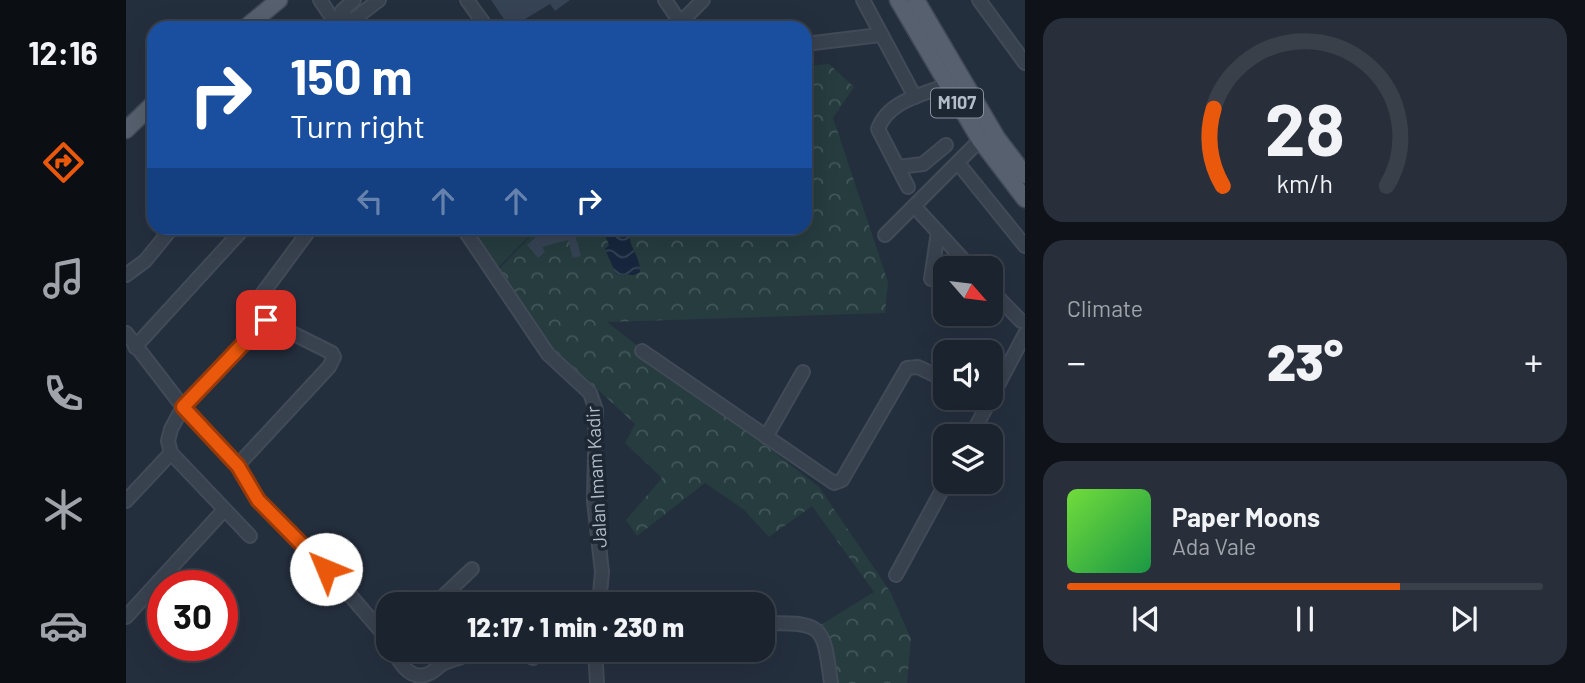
<!DOCTYPE html>
<html lang="en">
<head>
<meta charset="utf-8">
<style>
  body { margin:0; font-family:Barlow,sans-serif; background:#282f3a; color:#f1f3f6; height:100vh; display:flex; flex-direction:column; font-size:26px; white-space:nowrap }
  * { box-sizing:border-box; margin:0 }
  p { font-size:23px; color:#a0a4aa }
  .icon { flex:none; width:38px; height:38px; fill:none; stroke:currentColor; stroke-width:2; stroke-linecap:round; stroke-linejoin:round }
  .map { position:relative; flex:1; overflow:hidden }
  .drawer { display:flex; flex-direction:column; gap:18px; padding:18px; background:#0f1319; width:560px }
  .drawer>* { flex:none }
  .hud { position:absolute; left:21px; top:21px; width:665px; height:214px; border-radius:21px; box-shadow:0 7px 28px #0002,0 0 0 2px #39404a; background:#1a4fa0; color:#fff; overflow:hidden }
  .needle { width:46px; rotate:118deg }
  .tools { position:absolute; left:807px; top:256px; display:grid; gap:14px }
  .tools a { display:grid; place-items:center; width:70px; height:70px; border-radius:14px; background:#1b232e; box-shadow:0 7px 28px #0002,0 0 0 2px #39404a; font-size:35px }
  .speed { position:absolute; left:21px; top:570px; display:flex; gap:14px; font-size:35px; font-weight:700; text-align:center }
  .speed>* { display:grid; place-content:center; width:91px; height:91px; border-radius:50%; background:#1b232e; box-shadow:0 7px 28px #0002,0 0 0 2px #39404a; line-height:1 }
  .speed .limit { border:10px solid #d22; background:#fff; color:#111 }
  .pin { position:absolute; display:grid; place-items:center; width:60px; height:60px; color:#fff; margin:-30px; border-radius:14px; box-shadow:0 4px 10px #0006 }
  .me { position:absolute; width:77px; margin:-38px; rotate:315deg; stroke-linejoin:round; filter:drop-shadow(0 0 5px #0008) }
  .turn { display:flex; align-items:center; gap:24px; height:147px; padding:0 28px; font-size:32px }
  .turn .icon { width:91px; height:91px; stroke-width:2.5 }
  .turn b { display:block; font-size:49px; line-height:60px }
  .lanes { display:flex; align-items:center; height:66px; padding:0 28px; background:#0003; justify-content:center; gap:35px; direction:ltr }
  .lanes .off { opacity:.35 }
  .big { font-size:52px; font-weight:800; line-height:1.1 }
  .drawer .widget { flex:1; display:flex; flex-direction:column; justify-content:center; gap:10px; min-width:0; padding:0 24px; border-radius:21px; background:#282f3a }
  .drawer .dial { align-items:center; gap:0 }
  .dial svg { height:182px; overflow:visible; fill:none; stroke:#39404a; stroke-width:7; stroke-linecap:round; text-anchor:middle }
  .dial text { fill:#f1f3f6; stroke:none }
  .song { display:flex; align-items:center; gap:21px }
  .cover { width:84px; height:84px; border-radius:10px; background:linear-gradient(135deg,hsl(100 70% 55%),hsl(140 70% 35%)) }
  .played { height:7px; border-radius:4px; background:linear-gradient(90deg,#ea580c 70%,#39404a 70%) }
  .keys { display:flex; justify-content:space-around; direction:ltr }
  .heat { display:flex; justify-content:space-between; align-items:center; font-size:38px; direction:ltr }
  .trip { position:absolute; left:250px; top:592px; width:399px; height:70px; border-radius:21px; background:#1b232e; box-shadow:0 7px 28px #0002,0 0 0 2px #39404a; font-weight:800; line-height:70px; text-align:center }
  main { display:flex; flex:1; min-height:0 }
  .dock { display:flex; flex-direction:column; width:126px; justify-content:space-around; align-items:center; background:#0b0e12; color:#a0a4aa }
  .dock .icon { width:49px; height:49px }
  .dock .selected { color:#ea580c }
  .dock b { font-size:32px; color:#f1f3f6 }
  .map>svg:first-child { display:block }
  .grass { fill:#263c3f }
  .forest { fill:url(#forest-crowns) }
  .water { fill:url(#water-waves) }
  .building { fill:#364354 }
  .lines { fill:none; stroke-linecap:round; stroke-linejoin:round }
  .minor-casing { stroke:#414a57; stroke-width:16 }
  .major-casing { stroke:#414a57; stroke-width:19 }
  .minor { stroke:#38414e; stroke-width:12 }
  .major { stroke:#56606e; stroke-width:16 }
  .route-casing { stroke:#983908; stroke-width:18 }
  .route { stroke:#ea580c; stroke-width:12 }
  .labels { text-anchor:middle; stroke-width:7; stroke-linejoin:round; paint-order:stroke }
  .shield { fill:#1d2633; stroke:#878f9c; stroke-width:2 }
  .shield-label { font-size:18px; font-weight:bold; fill:#b4bcc9 }
  .street-label { font-size:19px; fill:#b4bcc9; stroke:#1d2633 }
</style>
</head>
<body>
<main>
<nav class="dock">
<b>12:16</b>
<svg class="icon selected" aria-label="directions" viewBox="0 0 24 24"><path d="M12 3l9 9-9 9-9-9zM9 14v-3h6M13 9l2 2-2 2"/></svg>
<svg class="icon" aria-label="music" viewBox="0 0 24 24"><path d="M9 18V5l10-2v13"/><circle cx="6" cy="18" r="3"/><circle cx="16" cy="16" r="3"/></svg>
<svg class="icon" aria-label="phone" viewBox="0 0 24 24"><path d="M5 4h4l2 5-3 2q2 4 5 5l2-3 5 2v4C11 20 4 13 5 4z"/></svg>
<svg class="icon" aria-label="climate" viewBox="0 0 24 24"><path d="M12 3v18M4 7l16 10M4 17L20 7"/></svg>
<svg class="icon" aria-label="car" viewBox="0 0 24 24"><path d="M5 17H2v-5l4-1 3-4h7l3 4 3 1v5h-3M9 17h6M6 11h13"/><circle cx="7" cy="17" r="2"/><circle cx="17" cy="17" r="2"/></svg>
</nav>
<div class="map">
<svg width="899" height="683" viewBox="0 0 899 683">
  <defs>
    <pattern id="forest-crowns" width="20" height="18" patternUnits="userSpaceOnUse" patternTransform="scale(1.75)"><rect width="20" height="18" fill="#263c3f"/><path d="M2 6a3 3 0 1 1 6 0M12 15a3 3 0 1 1 6 0" fill="none" stroke="#435659"/></pattern>
    <pattern id="water-waves" width="16" height="10" patternUnits="userSpaceOnUse" patternTransform="scale(1.75)"><rect width="16" height="10" fill="#17263c"/><path d="M0 5q4-4 8 0t8 0" fill="none" stroke="#364457"/></pattern>
  </defs>
  <rect width="100%" height="100%" fill="#242f3e"/>
  <path class="grass" d="M343,228h68l-41,42z"/>
  <path class="forest" d="M703,64l25,23 -21,31 55,164 -3,31 -278,9 212,165 72,106 20,46 -4,44h-72l-4,-41 -12,-16 55,-34 -62,-86 -43,31 -26,-28 -38,-26 -68,53 -11,-16 36,-42 -37,-35 10,-19 -80,-74 -57,-80 41,-42h266v-162z"/>
  <path class="water" d="M476,228h29c-6,17 10,27 9,44l-6,3 -18,-1 -11,-25 4,-4z"/>
  <g class="building">
    <path d="M365,0h79l-15,11 -5,-7 -40,24z"/>
    <path d="M415,228h32l8,28 -8,2 -5,-18 -26,7 3,5 -7,6 -11,-13 11,-10 -3,-2z"/>
  </g>
  <g class="lines">
    <g class="minor-casing">
      <g id="minor">
        <path d="M194,0l19,28"/>
        <path d="M341,0l18,25 -4,3"/>
        <path d="M539,0l19,28"/>
        <path d="M737,0l52,97"/>
        <path d="M853,0l46,63"/>
        <path d="M555,22l22,-22"/>
        <path d="M223,23l30,-23"/>
        <path d="M226,28l-10,-17 12,-11"/>
        <path d="M679,44l75,-9"/>
        <path d="M832,163l67,83"/>
        <path d="M772,167l25,-3 23,-19"/>
        <path d="M782,187l-30,-58c10,-28 43,-34 69,-44"/>
        <path d="M788,206l57,62"/>
        <path d="M337,228l85,126 42,39 6,17 -2,91 8,71 -3,32"/>
        <path d="M812,232l-7,47 14,2"/>
        <path d="M759,235l95,-95"/>
        <path d="M0,275l19,-14 27,-33"/>
        <path d="M864,289l31,32 4,1"/>
        <path d="M0,333l57,74 55,58 20,36 85,86 37,43 8,13"/>
        <path d="M9,347l109,-119"/>
        <path d="M516,351l192,132 8,-3 65,-112 11,-1 27,13"/>
        <path d="M845,436l54,-102"/>
        <path d="M640,437l37,-65"/>
        <path d="M112,465l91,-98 5,-10 -2,-4 -66,-33 -10,-11 1,-8 54,-73"/>
        <path d="M0,501l45,-48"/>
        <path d="M124,536l-79,-83 -3,-12 3,-12 12,-22 83,-87"/>
        <path d="M770,575l51,-94"/>
        <path d="M309,604l37,-35"/>
        <path d="M0,617l98,-107"/>
        <path d="M637,623c61,0 60,1 68,60"/>
        <path d="M266,649c8,14 19,34 38,24 5,-2 9,-8 14,-10 11,-5 21,-5 30,-14"/>
        <path d="M390,649l17,9 17,-9"/>
        <path d="M469,649l2,34"/>
      </g>
    </g>
    <g class="major-casing">
      <g id="major">
        <path d="M772,0l82,140 45,59"/>
        <path d="M790,0l81,138 28,37"/>
        <path d="M119,28l34,-28"/>
        <path d="M0,130l28,-27"/>
      </g>
    </g>
    <use href="#minor" class="minor"/>
    <use href="#major" class="major"/>
  </g>
  <g class="lines">
    <g class="route-casing">
      <path id="route" d="M140,320l-83,87 55,59 20,34 68,69"/>
    </g>
    <use href="#route" class="route"/>
  </g>
  <g class="labels">
    <rect class="shield" x="805" y="88.5" width="52" height="29" rx="5"/>
    <g class="shield-label">
      <text x="831" y="109">M107</text>
    </g>
    <g class="street-label">
      <text transform="translate(470 477) rotate(-93)" y="7">Jalan Imam Kadir</text>
    </g>
  </g>
</svg>
<div class="tools">
<a><svg class="needle" viewBox="-14 -14 28 28"><path d="M0-13l5 13h-10z" fill="#e53935"/><path d="M0 13l5-13h-10z" fill="#a0a4aa"/></svg></a>
<a><svg class="icon" aria-label="sound" viewBox="0 0 24 24"><path d="M4 9h4l5-4v14l-5-4H4zM17 9q2 3 0 6"/></svg></a>
<a><svg class="icon" aria-label="layers" viewBox="0 0 24 24"><path d="M12 4l9 5-9 5-9-5zM3 14l9 5 9-5"/></svg></a>
</div>
<div class="speed"><div class="limit">30</div></div>
<div class="pin" style="left:140px;top:320px;background:#d93025"><svg class="icon" aria-label="arrive" viewBox="0 0 24 24"><path d="M6 21V4h12l-3 4 3 4H6"/></svg></div>
<svg class="me" style="left:200px;top:569px" viewBox="-20 -20 40 40"><circle r="19" fill="#fff"/><path d="M0-13L10 11 0 6-10 11z" fill="#ea580c"/></svg>
<div class="trip">12:17 · 1 min · 230 m</div>
<div class="hud">
<div class="turn"><svg class="icon" aria-label="right" viewBox="0 0 24 24"><path d="M7 20v-9h11M14 6l5 5-5 5"/></svg><div><b>150 m</b>Turn right</div></div>
<div class="lanes"><svg class="icon off" aria-label="left" viewBox="0 0 24 24"><path d="M17 20v-9H6M10 6l-5 5 5 5"/></svg><svg class="icon off" aria-label="ahead" viewBox="0 0 24 24"><path d="M12 20V5M6 11l6-6 6 6"/></svg><svg class="icon off" aria-label="ahead" viewBox="0 0 24 24"><path d="M12 20V5M6 11l6-6 6 6"/></svg><svg class="icon" aria-label="right" viewBox="0 0 24 24"><path d="M7 20v-9h11M14 6l5 5-5 5"/></svg></div>
</div>
</div>
<section class="drawer">
<div class="widget dial"><svg viewBox="0 0 100 80">
<path d="M14 69A42 42 0 1 1 86 69"/>
<path d="M14 69A42 42 0 0 1 10 35" stroke="#ea580c"/>
<text x="50" y="56" font-size="32" font-weight="700">28</text>
<text x="50" y="72" font-size="11">km/h</text>
</svg></div>
<div class="widget"><p>Climate</p>
<div class="heat"><a>−</a><b class="big">23°</b><a>+</a></div>
</div>
<div class="widget">
<div class="song"><i class="cover"></i><div><b>Paper Moons</b><p>Ada Vale</p></div></div>
<div class="played"></div>
<div class="keys"><svg class="icon" aria-label="previous" viewBox="0 0 24 24"><path d="M18 5L8 12l10 7zM5 5v14"/></svg><svg class="icon" aria-label="pause" viewBox="0 0 24 24"><path d="M8 5v14M16 5v14"/></svg><svg class="icon" aria-label="next" viewBox="0 0 24 24"><path d="M6 5l10 7-10 7zM19 5v14"/></svg></div>
</div>
</section>
</main>
</body>
</html>
